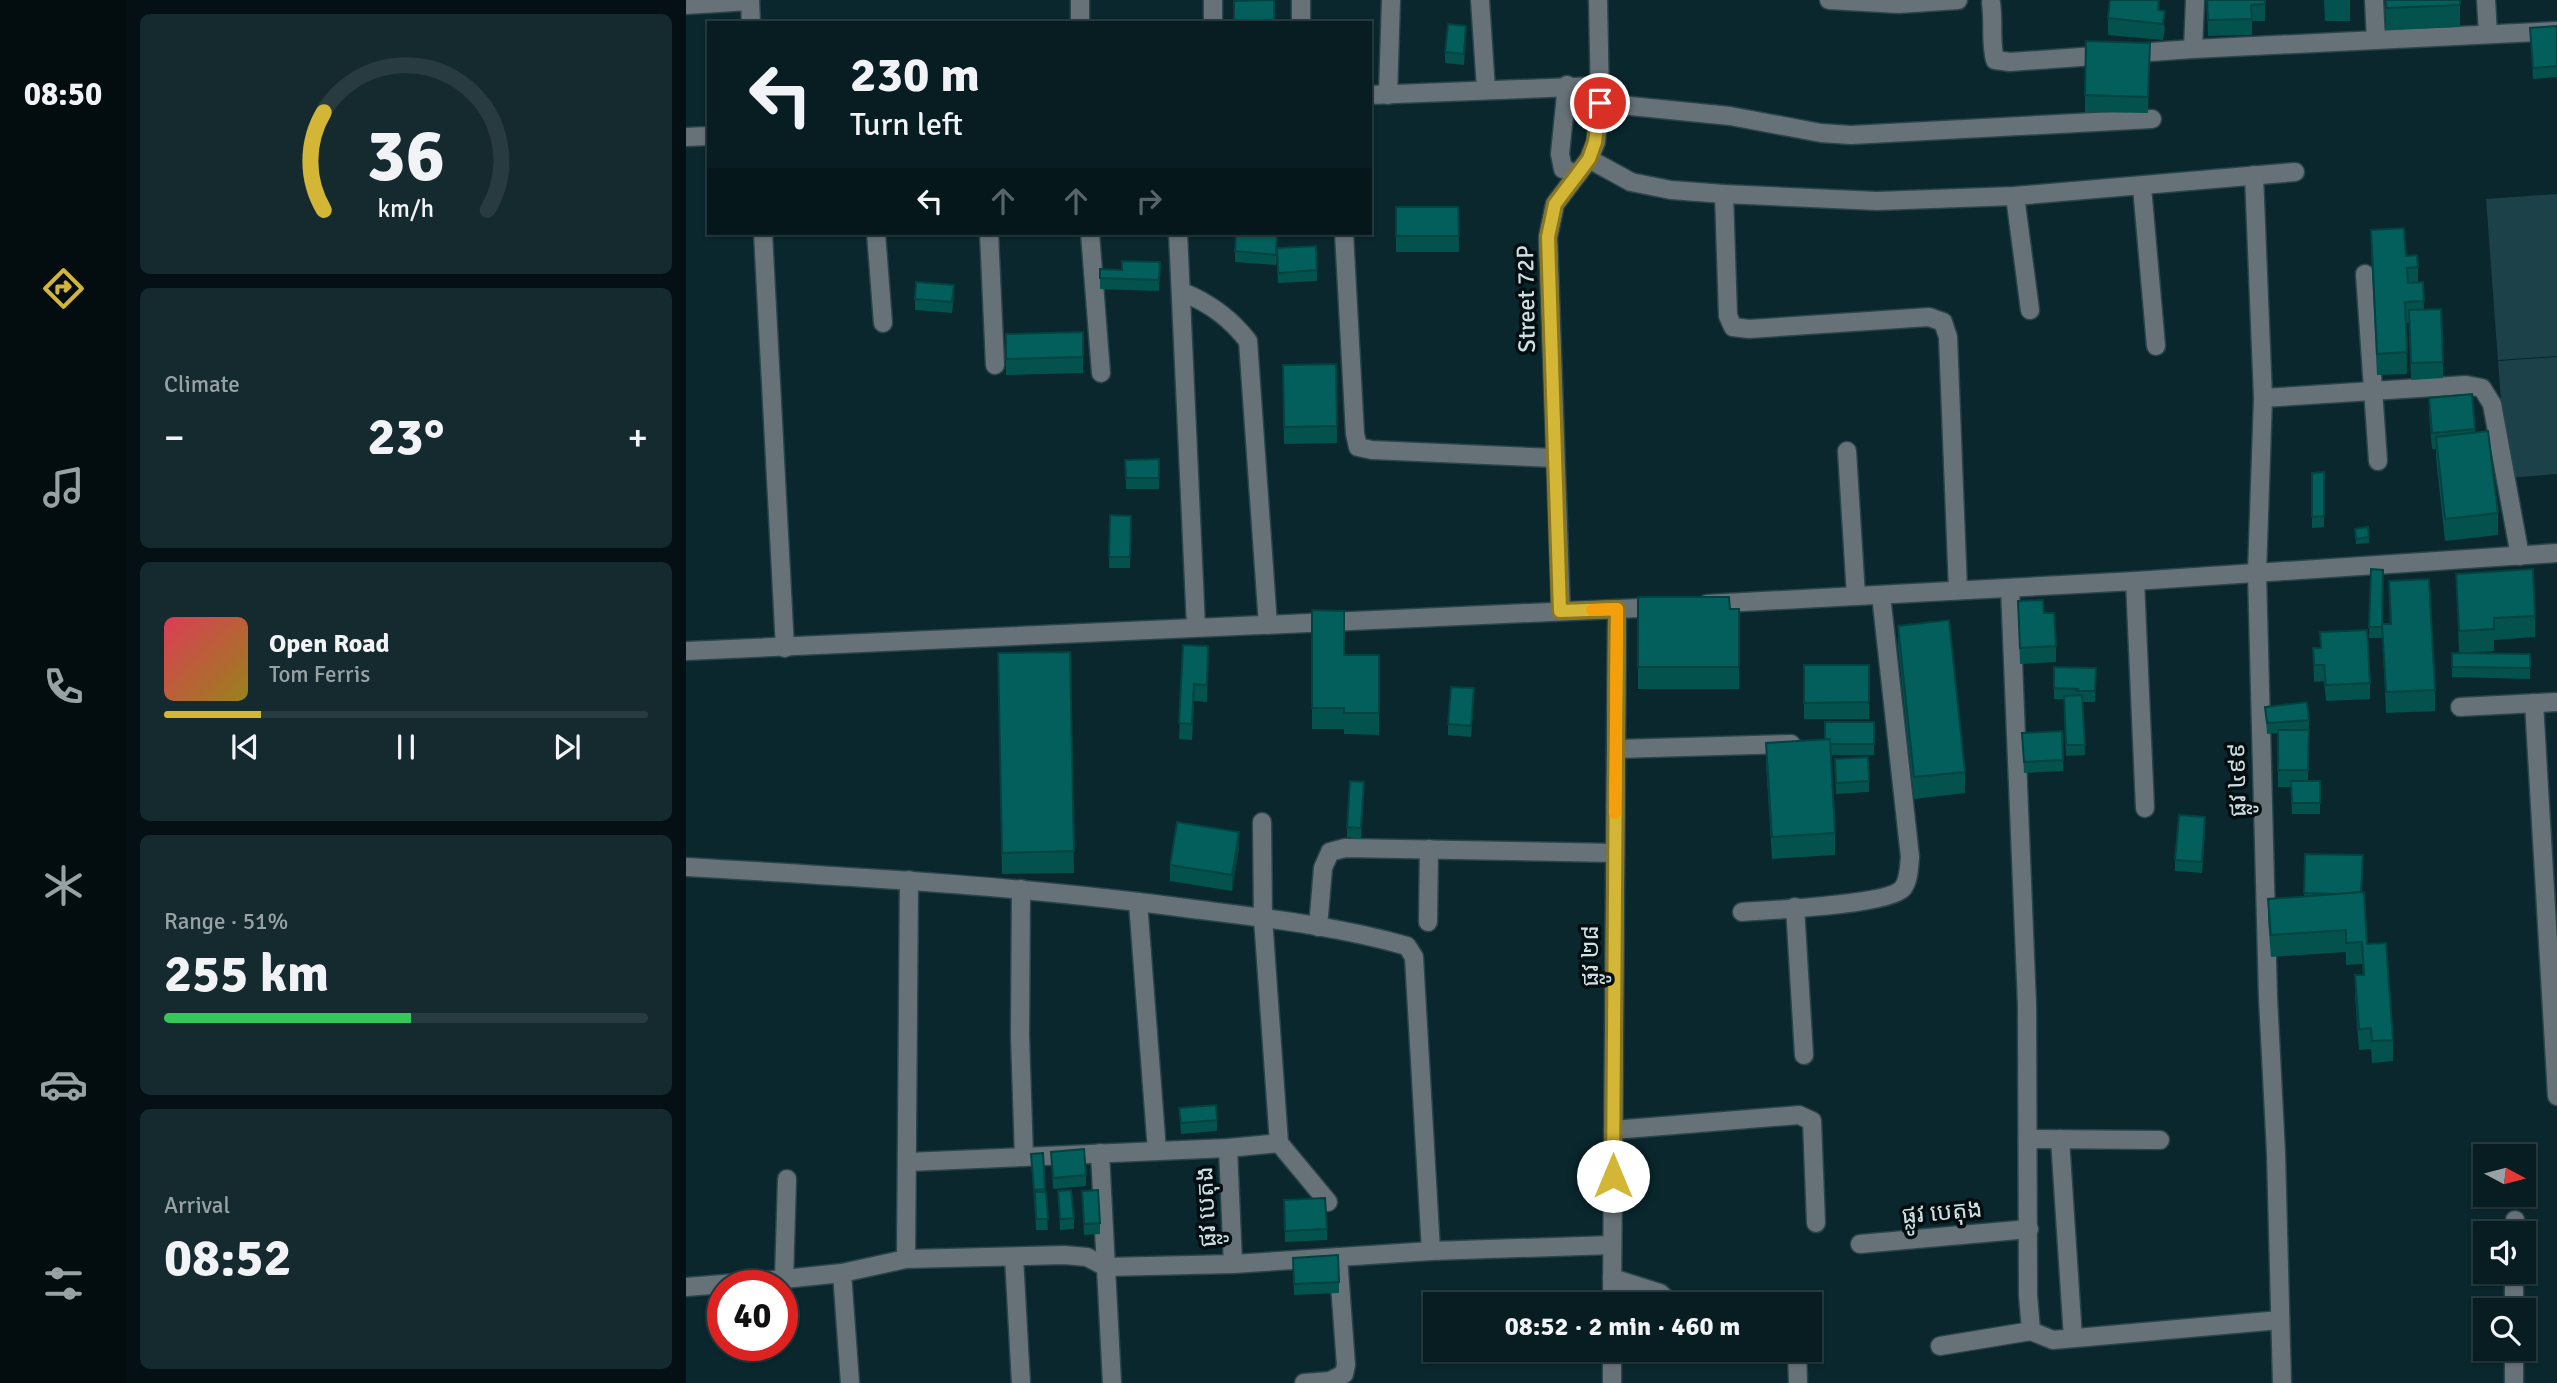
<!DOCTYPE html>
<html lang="en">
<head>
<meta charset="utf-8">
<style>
  body { margin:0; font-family:Signika,"Noto Sans Khmer",sans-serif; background:#152a2f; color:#f1f3f6; height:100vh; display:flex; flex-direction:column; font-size:26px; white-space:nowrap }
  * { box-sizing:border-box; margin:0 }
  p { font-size:23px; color:#98a2a5 }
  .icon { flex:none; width:38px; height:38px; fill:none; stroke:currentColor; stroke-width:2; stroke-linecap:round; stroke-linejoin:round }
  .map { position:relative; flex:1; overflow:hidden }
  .drawer { display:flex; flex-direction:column; gap:14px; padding:14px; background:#041013; width:560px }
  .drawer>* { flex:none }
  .top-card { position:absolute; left:21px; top:21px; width:665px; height:214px; border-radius:0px; box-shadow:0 2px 5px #0004,0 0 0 2px #283b40; background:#071d22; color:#f1f3f6; overflow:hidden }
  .needle { width:46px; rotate:97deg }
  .controls { position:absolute; left:1787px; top:1144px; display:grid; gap:14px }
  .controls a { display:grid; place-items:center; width:63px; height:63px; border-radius:0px; background:#071d22; box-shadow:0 2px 5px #0004,0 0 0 2px #283b40; font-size:35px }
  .speed { position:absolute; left:21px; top:1270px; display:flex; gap:14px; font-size:35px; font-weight:700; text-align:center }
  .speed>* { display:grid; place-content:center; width:91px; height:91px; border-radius:50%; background:#071d22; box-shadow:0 2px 5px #0004,0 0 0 2px #283b40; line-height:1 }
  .speed .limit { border:10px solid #d22; background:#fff; color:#111 }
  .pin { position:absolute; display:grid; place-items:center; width:60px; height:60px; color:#fff; margin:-30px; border:4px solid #fff; border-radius:50%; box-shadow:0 2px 7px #0007 }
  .me { position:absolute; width:77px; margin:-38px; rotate:0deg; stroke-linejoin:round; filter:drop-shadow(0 0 5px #0008) }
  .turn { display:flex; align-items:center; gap:24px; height:147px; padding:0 28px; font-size:32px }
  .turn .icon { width:91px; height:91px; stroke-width:2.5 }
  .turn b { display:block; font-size:49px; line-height:60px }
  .lanes { display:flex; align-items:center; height:66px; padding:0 28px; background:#0003; justify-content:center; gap:35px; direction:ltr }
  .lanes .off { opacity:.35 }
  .big { font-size:52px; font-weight:800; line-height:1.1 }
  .drawer .card { flex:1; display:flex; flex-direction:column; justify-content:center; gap:10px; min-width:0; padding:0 24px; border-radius:10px; background:#152a2f }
  .drawer .dial { align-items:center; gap:0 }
  .dial svg { height:182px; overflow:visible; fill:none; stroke:#283b40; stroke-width:7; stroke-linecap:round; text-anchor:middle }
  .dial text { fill:#f1f3f6; stroke:none }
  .song { display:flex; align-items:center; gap:21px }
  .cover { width:84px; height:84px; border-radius:10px; background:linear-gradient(135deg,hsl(350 70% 55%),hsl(50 70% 35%)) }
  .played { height:7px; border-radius:4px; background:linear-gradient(90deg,#d3b635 20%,#283b40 20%) }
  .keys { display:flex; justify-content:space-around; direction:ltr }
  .heat { display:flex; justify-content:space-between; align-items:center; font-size:38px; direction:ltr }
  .charge { height:10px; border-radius:5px; background:linear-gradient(90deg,#34c759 51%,#283b40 0) }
  .trip { position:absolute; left:737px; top:1292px; width:399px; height:70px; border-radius:0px; background:#071d22; box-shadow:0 2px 5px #0004,0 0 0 2px #283b40; font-weight:800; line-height:70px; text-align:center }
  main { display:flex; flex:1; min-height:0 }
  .tabs { display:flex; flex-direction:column; width:126px; justify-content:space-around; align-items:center; background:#030c0e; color:#98a2a5 }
  .tabs .icon { width:49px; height:49px }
  .tabs .selected { color:#d3b635 }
  .tabs b { font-size:32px; color:#f1f3f6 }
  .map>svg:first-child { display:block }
  .green { fill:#1d4148 }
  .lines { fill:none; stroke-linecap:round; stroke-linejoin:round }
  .minor-casing { stroke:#29444a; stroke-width:21 }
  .minor { stroke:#677178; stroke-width:18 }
  .wall { fill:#03524e }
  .shaded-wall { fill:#024240 }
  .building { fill:#035f5b; stroke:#024240; stroke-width:2 }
  .route-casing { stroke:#897622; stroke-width:18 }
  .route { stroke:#d3b635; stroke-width:12 }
  .slow { stroke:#f59e0b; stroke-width:12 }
  .labels { text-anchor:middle; stroke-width:7; stroke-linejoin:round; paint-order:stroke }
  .street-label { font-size:24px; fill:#cedfe3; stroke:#040e11 }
</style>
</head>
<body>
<main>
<nav class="tabs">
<b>08:50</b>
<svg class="icon selected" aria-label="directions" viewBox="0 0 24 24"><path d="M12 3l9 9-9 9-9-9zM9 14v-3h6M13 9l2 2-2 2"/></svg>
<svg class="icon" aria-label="music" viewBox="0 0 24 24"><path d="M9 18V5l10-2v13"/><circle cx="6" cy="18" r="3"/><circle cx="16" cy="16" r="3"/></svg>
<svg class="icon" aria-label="phone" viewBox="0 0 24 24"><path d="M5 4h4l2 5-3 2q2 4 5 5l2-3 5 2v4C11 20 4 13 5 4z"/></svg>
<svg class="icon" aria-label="climate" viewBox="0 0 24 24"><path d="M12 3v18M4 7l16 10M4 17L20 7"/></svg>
<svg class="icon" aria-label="car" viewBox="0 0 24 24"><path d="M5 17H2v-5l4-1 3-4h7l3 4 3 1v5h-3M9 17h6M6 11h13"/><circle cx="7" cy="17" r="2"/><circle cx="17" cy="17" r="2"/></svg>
<svg class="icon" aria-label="filters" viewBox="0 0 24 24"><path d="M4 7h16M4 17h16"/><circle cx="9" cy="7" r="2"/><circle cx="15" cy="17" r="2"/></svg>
</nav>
<section class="drawer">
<div class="card dial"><svg viewBox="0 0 100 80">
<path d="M14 69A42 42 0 1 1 86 69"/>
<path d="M14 69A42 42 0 0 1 14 26" stroke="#d3b635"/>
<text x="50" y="56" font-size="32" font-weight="700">36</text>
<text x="50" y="72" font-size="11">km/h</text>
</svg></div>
<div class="card"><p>Climate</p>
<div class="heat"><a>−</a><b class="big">23°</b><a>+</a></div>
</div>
<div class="card">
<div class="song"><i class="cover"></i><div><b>Open Road</b><p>Tom Ferris</p></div></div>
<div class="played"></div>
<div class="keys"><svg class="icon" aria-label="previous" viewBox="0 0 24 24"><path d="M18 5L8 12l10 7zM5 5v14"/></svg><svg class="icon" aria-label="pause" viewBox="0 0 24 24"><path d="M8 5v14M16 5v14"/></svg><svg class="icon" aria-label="next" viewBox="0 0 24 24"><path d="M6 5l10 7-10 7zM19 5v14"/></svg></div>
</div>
<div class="card"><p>Range · 51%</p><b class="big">255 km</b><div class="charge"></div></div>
<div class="card"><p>Arrival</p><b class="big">08:52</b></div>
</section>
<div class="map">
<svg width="1871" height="1383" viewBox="0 0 1871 1383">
  <rect width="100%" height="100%" fill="#09272d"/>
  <g class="green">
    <path d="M1871,194v162l-59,4 -12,-161z"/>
    <path d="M1871,357v117l-50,4 -9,-117z"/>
  </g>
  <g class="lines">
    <g class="minor-casing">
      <g id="minor">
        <path d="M64,0l1,23"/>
        <path d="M394,0v23"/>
        <path d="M794,0l6,89"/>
        <path d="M1143,0l70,4 59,-4"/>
        <path d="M1688,0l2,40"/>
        <path d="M1800,0l2,34"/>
        <path d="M1305,3c3,19 -1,38 4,57l15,2 183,-13 364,-18"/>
        <path d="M0,5l64,-4"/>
        <path d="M527,23v-23"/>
        <path d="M615,23v-23"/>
        <path d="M1507,49l2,-49"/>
        <path d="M881,85l-7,69 3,15 15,5"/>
        <path d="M684,95l229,-9"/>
        <path d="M702,95l3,-95"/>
        <path d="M914,103l130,13 91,17 30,2 301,-16"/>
        <path d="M0,137l23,-1"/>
        <path d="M903,159l42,23 40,8 53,4 153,7 138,-5 280,-24"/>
        <path d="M1568,175l9,223 -6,175 11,425 8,155 6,230"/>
        <path d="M1456,187l14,159"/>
        <path d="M1038,194l4,122 5,11 16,2 180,-12 14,5 5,15 10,253"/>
        <path d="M1329,196l15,114"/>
        <path d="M77,233l22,415"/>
        <path d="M190,233l7,90"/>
        <path d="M303,233l6,132"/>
        <path d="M404,233l11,140"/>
        <path d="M492,233l18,394"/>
        <path d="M658,233l11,201 3,13 14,3 183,8"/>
        <path d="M1679,274l13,187"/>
        <path d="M496,292c28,11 48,26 66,49l20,284"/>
        <path d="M1577,398l203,-13 16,3 10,16 28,152"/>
        <path d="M1161,451l9,145"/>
        <path d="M1449,581l10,227"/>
        <path d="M1324,588l17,417 1,290 3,36"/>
        <path d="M1021,604l428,-23 422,-28"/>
        <path d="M875,611l-13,-374 7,-33 34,-45 7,-17 4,-39 -2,-103"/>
        <path d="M0,651l975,-44"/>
        <path d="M1848,703l23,393"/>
        <path d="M1774,707l97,-5"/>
        <path d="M930,749l175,-5"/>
        <path d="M576,822l1,96 16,225 49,59"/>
        <path d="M0,867c170,10 339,19 507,42 71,9 145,17 214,37l7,11 17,294"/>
        <path d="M335,889l-1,147 4,121"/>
        <path d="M452,902l19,249"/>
        <path d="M1109,907l9,148"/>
        <path d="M1056,912c27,-2 147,-7 161,-24 6,-8 6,-21 7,-31l-29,-262"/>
        <path d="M742,922l1,-73"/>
        <path d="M632,927l5,-59 7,-16 15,-4 270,5"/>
        <path d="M927,1130l186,-15 13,6 4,102"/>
        <path d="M1343,1139l131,1"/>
        <path d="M1374,1139l13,199"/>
        <path d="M542,1148l5,116"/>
        <path d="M414,1153l12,230"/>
        <path d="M222,1162l320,-14 51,-5"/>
        <path d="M1828,1234l1,-14"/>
        <path d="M1174,1244l169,-15"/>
        <path d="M328,1257l7,126"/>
        <path d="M220,1259l3,-379"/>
        <path d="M156,1273l8,110"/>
        <path d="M926,1278l48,15 11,11"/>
        <path d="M98,1279l58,-6 64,-14 158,-4 23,2 19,10 127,-3 198,-13 181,-6"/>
        <path d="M0,1287l98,-8 3,-100"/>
        <path d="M926,1304l5,-695"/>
        <path d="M1828,1311v-39"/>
        <path d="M1254,1346l91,-15 22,9 227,-20"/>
        <path d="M926,1349v34"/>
        <path d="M1111,1349l1,34"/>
        <path d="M618,1383l26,-2 14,-7 2,-9 -8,-108"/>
        <path d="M1828,1383v-34"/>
      </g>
    </g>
    <use href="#minor" class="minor"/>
  </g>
  <g class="wall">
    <path d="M1521,0h58v21h-13v14l-44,1z"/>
    <path d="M1638,0h26v21h-25z"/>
    <path d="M1699,0h75v27l-74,3z"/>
    <path d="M1474,11l5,17 -2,12 -55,-5v-17z"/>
    <path d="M1871,26v51l-24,2 -3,-51z"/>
    <path d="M780,37l-2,28 -19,-2v-11z"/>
    <path d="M1464,43l-2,70 -63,-1v-17z"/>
    <path d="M710,207h62l1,45h-63z"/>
    <path d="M1685,230l35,26 12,11v15h5l1,28 19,52v16l-32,2 -2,-57h-3l1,51 -30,1 -6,-124z"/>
    <path d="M591,248l40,22v11l-39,2 -1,-30 -1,12 -41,-3v-11z"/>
    <path d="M474,262l-1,29 -59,-2v-20l22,1z"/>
    <path d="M268,296l-2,17 -37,-3v-11z"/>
    <path d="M397,332v41l-77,2v-41z"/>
    <path d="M650,364l1,79 -53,1 -1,-79z"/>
    <path d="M1786,394l3,38 23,81v22l-53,6 -9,-83v-9h-4l-3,-35v-16z"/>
    <path d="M473,459v30h-33l-1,-29z"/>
    <path d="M1638,472v55l-12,1v-55z"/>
    <path d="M424,515l21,1 -1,52h-21z"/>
    <path d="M1682,527l1,16 -13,1 -1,-15z"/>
    <path d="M1685,569l12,1 -1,68h-13z"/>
    <path d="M1770,574l79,42v21l-41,3v11l-35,2z"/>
    <path d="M1703,581l46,109v21l-49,2 -4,-89h8z"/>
    <path d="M952,597l92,12h9v80h-101z"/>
    <path d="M1332,601l26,12 12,33v16l-36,2z"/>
    <path d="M626,610l32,45h35v80l-35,-1v-5h-32z"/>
    <path d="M1212,626l67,146v21l-51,6 -16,-152z"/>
    <path d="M1634,632l50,51v16l-44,2 -2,-20 -10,1 -1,-34h7z"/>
    <path d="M497,645l25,17 -1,40 -13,-1 -2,39 -13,-1z"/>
    <path d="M384,652l4,221 -72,1 -4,-199z"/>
    <path d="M1766,653l78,1v25l-78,-2z"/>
    <rect x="1118" y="665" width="65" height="54"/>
    <path d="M1368,667l42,1 -1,34h-12l2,53 -19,1 -2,-57h-10z"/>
    <path d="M788,699l-3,38 -23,-2v-11z"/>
    <path d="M1579,707l44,13 -1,61h12v33h-28l-1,-27h-13v-54l-11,1z"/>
    <path d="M1188,722v33h-44l5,78v22l-63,4 -6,-94v-22l59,-3z"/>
    <path d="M1336,733l41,27v11l-39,2z"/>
    <path d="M1149,770l34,11v11l-33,2z"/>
    <path d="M678,793l-3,46 -14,-2v-10z"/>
    <path d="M1519,828l-3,45 -27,-2v-11z"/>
    <path d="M553,848l-7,43 -62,-10v-16z"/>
    <path d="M1619,854l57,38 5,52 26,96v21l-21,2 -1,-14 -12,1 -4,-53v-22h8l-1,-11 -16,1v-13l-75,5 -3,-37v-21l36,-3z"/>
    <path d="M493,1108l38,12v11l-36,3z"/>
    <path d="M365,1152l35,23v11l-33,3z"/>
    <path d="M357,1153l5,77h-12l-5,-76z"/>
    <path d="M372,1191l16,27v11l-14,1z"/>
    <path d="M396,1191l18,32v11l-16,1z"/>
    <path d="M598,1211l43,18v11l-42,2z"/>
    <path d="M607,1258l46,24v11l-45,2z"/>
  </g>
  <g class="shaded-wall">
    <path d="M780,26v11l-2,28v-11z"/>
    <path d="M508,684v17l-2,39v-16z"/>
    <path d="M1519,817v11l-3,45v-11z"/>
    <path d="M553,832v16l-7,43v-16z"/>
  </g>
  <g class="building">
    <path d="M588,0v23h-40v-22z"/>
    <path d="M1424,0h49l-1,10 7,1 -2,13 -55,-6z"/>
    <path d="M1521,0h58v4l-14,1 1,14 -44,1z"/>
    <path d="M1700,0h74v5l-74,3z"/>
    <path d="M762,24l18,2 -2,28 -19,-2z"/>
    <path d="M1871,26v40l-24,2 -3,-40z"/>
    <path d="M1400,41l64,2 -2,54 -63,-2z"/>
    <path d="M710,207h62l1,29h-63z"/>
    <path d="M1718,228l2,28 11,-1 1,12 -11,1 1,15 15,-1 1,19 -19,1 2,50 -30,2 -6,-124z"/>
    <path d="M550,233h41l-1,22 -41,-4z"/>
    <path d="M630,246l1,24 -39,3 -1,-25z"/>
    <path d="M436,261l38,1 -1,18 -59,-2v-9l22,1z"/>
    <path d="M230,282l38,3 -2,17 -37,-3z"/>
    <path d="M1755,309l2,53 -32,1 -2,-53z"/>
    <path d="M397,332v25l-77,2v-25z"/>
    <path d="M650,364l1,62 -53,1 -1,-62z"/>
    <path d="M1786,394l3,35 -43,4 -3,-35z"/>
    <path d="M1802,431l10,82 -53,6 -9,-82z"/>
    <path d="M473,459v19h-33l-1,-18z"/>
    <path d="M1638,472v44l-12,1v-44z"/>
    <path d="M424,515l21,1 -1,41h-21z"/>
    <path d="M1682,527l1,10 -13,2 -1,-10z"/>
    <path d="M1685,569l12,1 -1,57h-13z"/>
    <path d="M1847,569l2,47 -41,2v11l-35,2 -3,-57z"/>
    <path d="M1743,579l6,111 -49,2 -4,-68h9l-2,-43z"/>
    <path d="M952,597h91l1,12h9v58h-101z"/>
    <path d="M1357,600l1,13h10l2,33 -36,2 -2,-47z"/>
    <path d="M626,610l32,1v44h35v58h-35v-5h-32z"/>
    <path d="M1263,620l16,152 -51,5 -16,-151z"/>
    <path d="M1681,630l3,53 -44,2 -2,-20h-10l-1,-17h8l-1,-16z"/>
    <path d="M497,645l25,1 -1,39 -13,-1 -2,40 -13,-1z"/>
    <path d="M384,652l4,199 -72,2 -4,-200z"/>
    <path d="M1766,653l78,1v14l-78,-1z"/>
    <path d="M1118,665h65v37l-65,1z"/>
    <path d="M1368,667l42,1 -1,23h-18l1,-2 -24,-1z"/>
    <path d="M765,687l23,1 -3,38 -23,-2z"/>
    <path d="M1396,695l3,50h-19l-2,-49z"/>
    <path d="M1621,702l2,18 -42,3 -2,-16z"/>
    <path d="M1139,722h49v22h-44v-5l-5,1z"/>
    <path d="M1592,730h31l-1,40h-30z"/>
    <path d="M1376,731l1,29 -39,2 -2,-29z"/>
    <path d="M1144,739l5,94 -63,4 -6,-94z"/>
    <path d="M1182,757l1,24 -33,2 -1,-24z"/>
    <path d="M664,781l14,1 -3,46 -14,-1z"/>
    <path d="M1605,781h29v22h-28z"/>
    <path d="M1493,815l26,2 -3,45 -27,-2z"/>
    <path d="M491,822l62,10 -7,43 -62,-10z"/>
    <path d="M1619,854l58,1 -2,37 -23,2 -34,-1z"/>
    <path d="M1678,892l3,52 19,-1 7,97 -21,1 -1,-13 -12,1 -4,-54h9l-2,-33 -16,1v-13l-75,5 -3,-36z"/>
    <path d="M530,1105l1,15 -36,3 -2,-15z"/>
    <path d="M398,1149l2,26 -33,3 -2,-26z"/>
    <path d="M357,1153l2,36 -11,1 -3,-36z"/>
    <path d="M385,1190l3,28 -14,1 -2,-28z"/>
    <path d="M412,1190l2,33 -16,1 -2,-33z"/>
    <path d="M349,1192h11l2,27h-12z"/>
    <path d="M639,1198l2,31 -42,2 -1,-31z"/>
    <path d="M652,1255l1,27 -45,2 -1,-26z"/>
  </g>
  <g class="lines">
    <g class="route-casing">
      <path id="route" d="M914,103l-5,39 -6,17 -34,45 -7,33 12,374 57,-2 -4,567"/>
    </g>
    <use href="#route" class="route"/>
    <path class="slow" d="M906,610l25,-1 -2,204"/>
  </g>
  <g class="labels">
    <g class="street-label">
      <text transform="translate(840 299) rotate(-91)" y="8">Street 72P</text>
      <text transform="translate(1551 780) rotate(-91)" y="8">ផ្លូវ ៤៩៩</text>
      <text transform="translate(904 956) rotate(-90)" y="8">ផ្លូវ ២៨</text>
      <text transform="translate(520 1207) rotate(-93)" y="8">ផ្លូវ បេតុង</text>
      <text transform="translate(1256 1212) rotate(-5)" y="8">ផ្លូវ បេតុង</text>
    </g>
  </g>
</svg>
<div class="controls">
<a><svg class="needle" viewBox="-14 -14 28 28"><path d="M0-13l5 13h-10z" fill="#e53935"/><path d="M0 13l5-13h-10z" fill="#98a2a5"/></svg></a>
<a><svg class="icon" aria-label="sound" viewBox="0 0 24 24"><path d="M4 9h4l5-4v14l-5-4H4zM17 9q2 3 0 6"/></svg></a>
<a><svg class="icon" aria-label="search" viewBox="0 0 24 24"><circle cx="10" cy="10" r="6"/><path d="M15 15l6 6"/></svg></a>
</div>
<div class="speed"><div class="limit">40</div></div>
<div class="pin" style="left:914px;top:103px;background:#d93025"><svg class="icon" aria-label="arrive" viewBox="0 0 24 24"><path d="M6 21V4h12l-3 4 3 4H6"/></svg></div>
<svg class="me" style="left:927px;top:1176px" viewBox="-20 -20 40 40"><circle r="19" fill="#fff"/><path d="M0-13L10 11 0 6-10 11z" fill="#d3b635"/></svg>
<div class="trip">08:52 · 2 min · 460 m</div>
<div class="top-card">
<div class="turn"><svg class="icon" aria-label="left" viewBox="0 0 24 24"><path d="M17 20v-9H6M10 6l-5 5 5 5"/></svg><div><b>230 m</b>Turn left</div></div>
<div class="lanes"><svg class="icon" aria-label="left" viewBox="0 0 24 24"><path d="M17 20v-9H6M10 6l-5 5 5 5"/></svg><svg class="icon off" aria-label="ahead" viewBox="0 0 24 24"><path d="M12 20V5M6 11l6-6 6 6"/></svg><svg class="icon off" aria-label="ahead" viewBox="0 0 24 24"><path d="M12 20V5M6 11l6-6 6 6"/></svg><svg class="icon off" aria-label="right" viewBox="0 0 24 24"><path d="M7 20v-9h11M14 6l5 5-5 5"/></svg></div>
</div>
</div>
</main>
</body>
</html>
